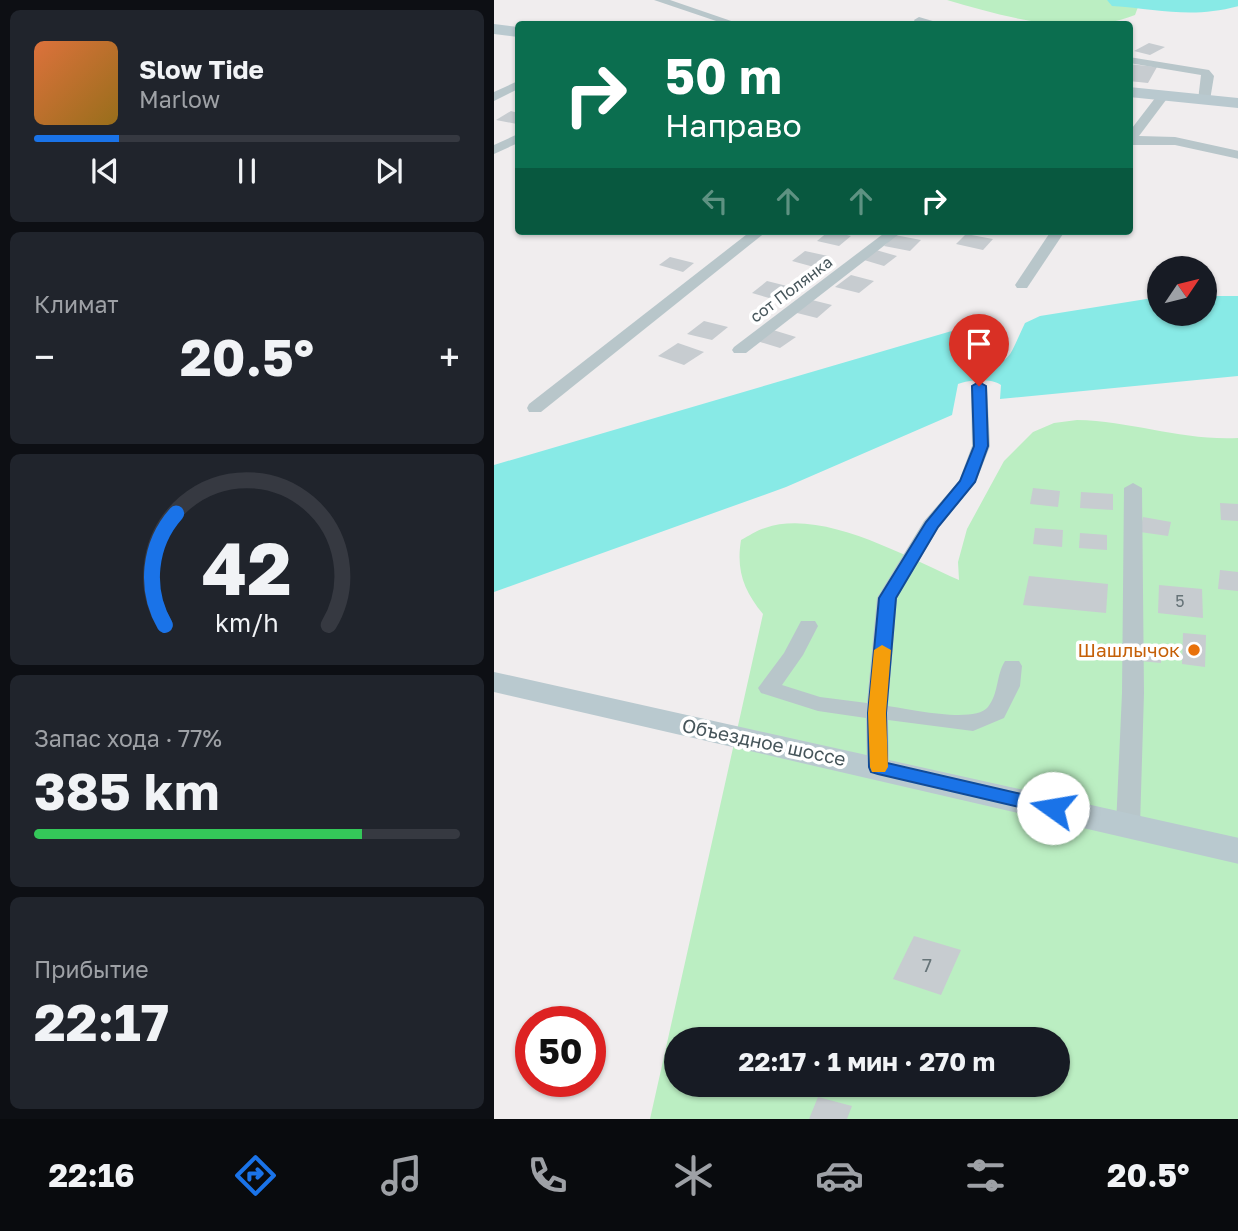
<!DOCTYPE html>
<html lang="ru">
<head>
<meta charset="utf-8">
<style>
  body { margin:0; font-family:"Golos Text",sans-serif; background:#20242c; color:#f1f3f6; height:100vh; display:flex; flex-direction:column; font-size:26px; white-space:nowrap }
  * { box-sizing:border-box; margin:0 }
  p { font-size:23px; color:#9ea1a6 }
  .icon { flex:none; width:38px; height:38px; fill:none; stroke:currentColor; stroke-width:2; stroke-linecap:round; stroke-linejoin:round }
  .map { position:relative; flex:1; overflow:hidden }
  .panel { display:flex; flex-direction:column; gap:10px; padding:10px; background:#0d0f14; width:494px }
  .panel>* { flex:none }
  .banner { position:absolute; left:21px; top:21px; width:618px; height:214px; border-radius:7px; box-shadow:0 2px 5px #0004; background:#0b6e4f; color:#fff; overflow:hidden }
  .needle { width:46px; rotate:55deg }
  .controls { position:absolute; left:653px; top:256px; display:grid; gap:14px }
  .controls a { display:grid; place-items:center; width:70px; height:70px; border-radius:50%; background:#171b24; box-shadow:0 2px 5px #0004; font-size:35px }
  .speed { position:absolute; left:21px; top:1006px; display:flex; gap:14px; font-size:35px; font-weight:700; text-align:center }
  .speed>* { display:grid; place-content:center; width:91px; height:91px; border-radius:50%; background:#171b24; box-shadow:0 2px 5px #0004; line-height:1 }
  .speed .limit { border:10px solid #d22; background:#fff; color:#111 }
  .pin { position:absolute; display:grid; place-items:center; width:60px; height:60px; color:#fff; margin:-72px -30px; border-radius:50% 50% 50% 0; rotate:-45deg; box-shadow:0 0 7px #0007 }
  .pin .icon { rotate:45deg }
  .me { position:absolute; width:77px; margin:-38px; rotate:283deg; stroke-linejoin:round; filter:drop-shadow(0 0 5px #0008) }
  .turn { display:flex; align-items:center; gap:24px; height:147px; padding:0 35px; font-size:32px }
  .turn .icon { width:91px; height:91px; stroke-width:2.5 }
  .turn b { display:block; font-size:49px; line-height:60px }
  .lanes { display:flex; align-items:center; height:66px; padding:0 35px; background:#0003; justify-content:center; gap:35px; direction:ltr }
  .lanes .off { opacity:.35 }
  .big { font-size:52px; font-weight:700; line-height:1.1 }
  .panel .widget { flex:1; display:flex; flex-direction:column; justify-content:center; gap:10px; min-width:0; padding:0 24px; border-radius:10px; background:#20242c }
  .panel .dial { align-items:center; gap:0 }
  .dial svg { height:182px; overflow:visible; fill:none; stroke:#363941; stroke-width:7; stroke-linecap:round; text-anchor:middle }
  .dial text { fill:#f1f3f6; stroke:none }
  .song { display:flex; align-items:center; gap:21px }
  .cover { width:84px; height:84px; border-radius:10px; background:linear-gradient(135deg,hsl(20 70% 55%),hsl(40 70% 35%)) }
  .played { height:7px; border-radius:4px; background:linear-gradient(90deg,#1a73e8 20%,#363941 20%) }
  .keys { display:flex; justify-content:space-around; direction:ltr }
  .heat { display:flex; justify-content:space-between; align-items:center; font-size:38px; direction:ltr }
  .charge { height:10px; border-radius:5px; background:linear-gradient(90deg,#34c759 77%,#363941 0) }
  .trip { position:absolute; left:170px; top:1027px; width:406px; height:70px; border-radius:35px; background:#171b24; box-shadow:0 2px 5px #0004; font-weight:700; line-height:70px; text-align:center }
  .tabs { display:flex; height:112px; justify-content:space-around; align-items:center; background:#090b0e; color:#9ea1a6 }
  .tabs .icon { width:49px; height:49px }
  .tabs .active { color:#1a73e8 }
  .tabs b { font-size:32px; color:#f1f3f6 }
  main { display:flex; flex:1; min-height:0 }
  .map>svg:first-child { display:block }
  .green { fill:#bbeec2; fill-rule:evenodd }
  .water { fill:#88eae6 }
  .building { fill:#c7ccd0 }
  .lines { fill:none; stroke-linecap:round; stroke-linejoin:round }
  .minor { fill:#b8c6ca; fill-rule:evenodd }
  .secondary { fill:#b9c9cf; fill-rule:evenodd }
  .route { fill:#1a73e8; stroke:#114b97; stroke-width:2 }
  .slow { fill:#f59e0b }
  .food-dot { fill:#e8710a; stroke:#fff; stroke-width:2.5 }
  .labels { text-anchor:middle; stroke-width:7; stroke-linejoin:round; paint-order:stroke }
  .far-street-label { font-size:16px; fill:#46555a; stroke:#fff }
  .number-label { font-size:16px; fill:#667378 }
  .food-label { font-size:19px; fill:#c56008; stroke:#fff; text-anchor:end }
  .street-label { font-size:19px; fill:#46555a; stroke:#fff }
  .near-number-label { font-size:19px; fill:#667378 }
</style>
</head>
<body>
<main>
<section class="panel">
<div class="widget">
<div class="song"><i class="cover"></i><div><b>Slow Tide</b><p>Marlow</p></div></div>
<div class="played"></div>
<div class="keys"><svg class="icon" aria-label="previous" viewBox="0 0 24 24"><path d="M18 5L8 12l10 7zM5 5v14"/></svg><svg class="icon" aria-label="pause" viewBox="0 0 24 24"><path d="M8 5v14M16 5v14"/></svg><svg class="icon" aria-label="next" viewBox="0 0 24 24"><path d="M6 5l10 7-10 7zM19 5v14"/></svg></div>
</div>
<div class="widget"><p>Климат</p>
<div class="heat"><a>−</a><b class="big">20.5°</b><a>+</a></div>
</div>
<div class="widget dial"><svg viewBox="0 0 100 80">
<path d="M14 69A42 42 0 1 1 86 69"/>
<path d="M14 69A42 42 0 0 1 19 20" stroke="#1a73e8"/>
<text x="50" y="56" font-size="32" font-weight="700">42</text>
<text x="50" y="72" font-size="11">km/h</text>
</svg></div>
<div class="widget"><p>Запас хода · 77%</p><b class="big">385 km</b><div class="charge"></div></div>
<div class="widget"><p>Прибытие</p><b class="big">22:17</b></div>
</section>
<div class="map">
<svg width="745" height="1119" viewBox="0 0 745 1119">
  <rect width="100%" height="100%" fill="#f0edee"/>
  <g class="green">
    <path d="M453,0h160l31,7 -3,8c-59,23 -130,2 -188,-15z"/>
    <path d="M583,420c55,1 106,21 161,18v681h-588l113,-505c-19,-23 -27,-43 -22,-74 8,-4 16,-10 24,-12 57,-20 141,29 194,52l-1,-18 9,-33 37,-68 29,-29 21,-9zM182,1040h382v45h-382z"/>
  </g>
  <g class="water">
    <path d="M613,0h131l1,6c-48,13 -80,3 -127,0z"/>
    <path d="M711,296h33v80l-238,23 1,-14c-10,-7 -32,-5 -43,-1l-6,31 -166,72 -292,105v-127l468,-137 9,4 -8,29 4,5c46,-4 38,-1 58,-43l15,-7 119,-19v16h45z"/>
  </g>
  <g class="building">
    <path d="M655,43l16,4 -15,8 -16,-4z"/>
    <path d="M635,64l28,3 -9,16 -19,-2z"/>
    <path d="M17,111l7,2 -1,11 -21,-4z"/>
    <path d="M335,231h2l20,5 -12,10 -22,-5z"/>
    <path d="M472,234l27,5 -10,11 -27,-6z"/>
    <path d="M401,235l26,5 -11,11 -26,-5z"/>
    <path d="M382,250l21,6 -13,10 -20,-6z"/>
    <path d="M311,251l23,5 -14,11 -22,-6z"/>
    <path d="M176,257l24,6 -11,9 -24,-7z"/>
    <path d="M357,275l23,6 -15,12 -24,-6z"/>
    <path d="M273,281l24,6 -15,13 -24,-7z"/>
    <path d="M314,299l24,6 -15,13 -24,-6z"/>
    <path d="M210,321l24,6 -16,13 -25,-6z"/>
    <path d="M279,330l23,7 -16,11 -23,-7z"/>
    <path d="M184,343l26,9 -20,13 -26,-9z"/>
    <path d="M539,488l27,3 -2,16 -28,-3z"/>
    <path d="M587,492l32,2v16l-33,-2z"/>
    <path d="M726,503l19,1v17l-18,-1z"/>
    <path d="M649,517l28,5 -3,14 -28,-4z"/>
    <path d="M541,528l28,2 -1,17 -29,-3z"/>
    <path d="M586,533l27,2v15l-28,-2z"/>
    <path d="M726,570l19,2v19l-21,-2z"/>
    <path d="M535,576l79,8 -2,29 -83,-8z"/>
    <path d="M665,585l43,4 1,29 -45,-5z"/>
    <path d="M689,633l23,2 -1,32 -23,-3z"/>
    <path d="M647,644l20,2v17l-21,-2z"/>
    <path d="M420,936l47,14 -20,45 -48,-16z"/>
    <path d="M324,1097l34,9 -5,13h-38z"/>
  </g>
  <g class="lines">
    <g class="minor">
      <path d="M160,0h16l70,24h-15z"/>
      <path d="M425,17l17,5 1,2 -22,-2 -1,-2z"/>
      <path d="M635,57l80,13 5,6 -4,24 -6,4 -6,-4 3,-25 -72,-12z"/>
      <path d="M24,81v8l-24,12v-9z"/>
      <path d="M669,92l6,4 -30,40 36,1 64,14v8l-64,-14h-46v-13l30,-39z"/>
      <path d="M24,134v9l-24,11v-9z"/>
      <path d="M257,231h16l-226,181h-12l-2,-4 2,-4z"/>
      <path d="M393,231h16l-157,122h-12l-2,-3 2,-3z"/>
      <path d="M557,231h14l-38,57h-10l-2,-3z"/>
      <path d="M485,381l8,5 3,60 -14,36 -37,45 -42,71 -9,108c22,3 86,18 100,1 11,-14 8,-32 17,-46h14l3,5 -2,20 -16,32 -31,13 -85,-11 1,47 -3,6 -8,2 -8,-2 -3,-6 -1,-49 -48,-7 -57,-18 -3,-5 26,-35 17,-32h14l3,5 -15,29 -21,30 38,12 47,6 10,-105 47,-77 35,-40 13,-35 -1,-60z"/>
      <path d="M639,483l9,5 2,205 -4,133 -4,6 -8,3 -8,-3 -4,-6 6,-133 2,-205z"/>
    </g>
    <g class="secondary">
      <path d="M0,24l24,3v10l-24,-3z"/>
      <path d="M635,87l110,11v10l-110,-11z"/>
      <path d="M0,672l745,166v26l-745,-172z"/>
    </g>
  </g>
  <path class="route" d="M485,382l7,4 2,60 -13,36 -37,45 -42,71 -10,115 1,50 173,40 3,5 -3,5 -7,2 -175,-41 -7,-2 -2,-5 -1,-54 11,-115 47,-76 34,-41 14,-35 -2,-60z"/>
  <path class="slow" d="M388,645l9,5 -5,63 2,54 -3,5h-13l-2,-5 -2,-54 6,-63z"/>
  <circle class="food-dot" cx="700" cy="650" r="7"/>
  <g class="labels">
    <g class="far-street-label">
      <text transform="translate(297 289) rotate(-37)" y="6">сот Полянка</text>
    </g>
    <g class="number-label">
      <text x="686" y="607">5</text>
    </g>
    <g class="food-label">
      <text x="686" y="657">Шашлычок</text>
    </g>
    <g class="street-label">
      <text transform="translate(270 742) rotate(12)" y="7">Объездное шоссе</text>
    </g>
    <g class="near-number-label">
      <text x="433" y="972">7</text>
    </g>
  </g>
</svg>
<div class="controls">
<a><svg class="needle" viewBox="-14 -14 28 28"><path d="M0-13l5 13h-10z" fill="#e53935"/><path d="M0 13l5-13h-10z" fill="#9ea1a6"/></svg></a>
</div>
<div class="speed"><div class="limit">50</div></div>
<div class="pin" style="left:485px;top:386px;background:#d93025"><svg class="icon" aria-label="arrive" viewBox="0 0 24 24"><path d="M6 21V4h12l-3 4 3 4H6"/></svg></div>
<svg class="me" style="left:559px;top:808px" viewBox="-20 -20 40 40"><circle r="19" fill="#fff"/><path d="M0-13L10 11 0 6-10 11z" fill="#1a73e8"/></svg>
<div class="trip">22:17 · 1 мин · 270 m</div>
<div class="banner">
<div class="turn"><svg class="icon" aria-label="right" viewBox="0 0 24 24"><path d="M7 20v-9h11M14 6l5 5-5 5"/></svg><div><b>50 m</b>Направо</div></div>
<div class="lanes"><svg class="icon off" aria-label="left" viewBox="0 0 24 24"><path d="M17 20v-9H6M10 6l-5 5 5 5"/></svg><svg class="icon off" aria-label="ahead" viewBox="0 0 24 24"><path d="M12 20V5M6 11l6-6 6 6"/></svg><svg class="icon off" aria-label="ahead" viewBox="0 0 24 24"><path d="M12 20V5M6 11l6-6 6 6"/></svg><svg class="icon" aria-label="right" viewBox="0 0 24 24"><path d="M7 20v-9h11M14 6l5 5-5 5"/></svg></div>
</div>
</div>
</main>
<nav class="tabs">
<b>22:16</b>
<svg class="icon active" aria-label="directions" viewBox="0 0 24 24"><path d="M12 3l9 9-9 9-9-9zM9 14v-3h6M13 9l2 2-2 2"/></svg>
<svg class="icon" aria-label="music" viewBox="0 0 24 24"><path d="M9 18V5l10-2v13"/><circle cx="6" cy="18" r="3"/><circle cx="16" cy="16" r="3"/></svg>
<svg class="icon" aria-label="phone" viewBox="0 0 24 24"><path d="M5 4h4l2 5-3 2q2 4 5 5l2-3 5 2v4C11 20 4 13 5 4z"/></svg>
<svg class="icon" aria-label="climate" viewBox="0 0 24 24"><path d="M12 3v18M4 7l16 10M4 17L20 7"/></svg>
<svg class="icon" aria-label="car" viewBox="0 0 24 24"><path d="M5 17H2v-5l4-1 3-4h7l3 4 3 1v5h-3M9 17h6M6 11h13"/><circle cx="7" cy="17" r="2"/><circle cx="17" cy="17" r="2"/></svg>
<svg class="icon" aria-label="filters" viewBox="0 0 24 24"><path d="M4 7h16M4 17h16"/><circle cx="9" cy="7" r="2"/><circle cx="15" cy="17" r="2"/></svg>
<b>20.5°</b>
</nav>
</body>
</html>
